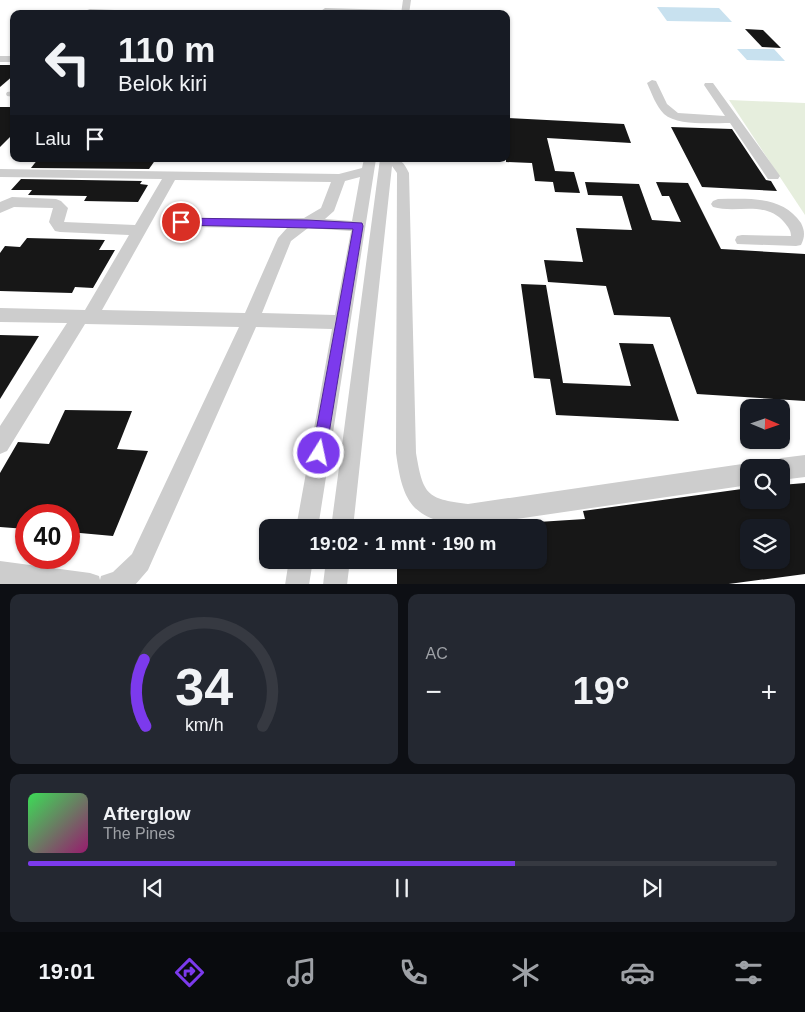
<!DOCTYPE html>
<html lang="id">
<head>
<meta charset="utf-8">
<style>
  body { margin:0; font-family:Helvetica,sans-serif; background:#242831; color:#f1f3f6; height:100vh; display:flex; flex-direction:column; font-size:19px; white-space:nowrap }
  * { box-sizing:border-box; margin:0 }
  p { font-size:16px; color:#9ea1a6 }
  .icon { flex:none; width:28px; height:28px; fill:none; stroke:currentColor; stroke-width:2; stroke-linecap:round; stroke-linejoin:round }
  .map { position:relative; height:584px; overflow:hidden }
  .details { display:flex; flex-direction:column; gap:10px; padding:10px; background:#0d0f14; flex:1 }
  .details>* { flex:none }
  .banner { position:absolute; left:10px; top:10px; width:500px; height:152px; border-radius:10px; box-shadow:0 1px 4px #0004; background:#171b24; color:#f1f3f6; overflow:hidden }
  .needle { width:32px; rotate:92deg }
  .tools { position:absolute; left:740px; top:399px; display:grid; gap:10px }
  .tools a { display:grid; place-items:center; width:50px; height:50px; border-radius:10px; background:#171b24; box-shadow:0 1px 4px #0004; font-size:25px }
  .speed { position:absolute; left:15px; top:504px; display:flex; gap:10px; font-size:25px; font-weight:700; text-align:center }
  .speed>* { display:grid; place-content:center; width:65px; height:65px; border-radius:50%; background:#171b24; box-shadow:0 1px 4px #0004; line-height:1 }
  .speed .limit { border:8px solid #d22; background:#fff; color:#111 }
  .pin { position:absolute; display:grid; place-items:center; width:42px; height:42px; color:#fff; margin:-21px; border:2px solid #fff; border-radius:50%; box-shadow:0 1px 5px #0007 }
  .me { position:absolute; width:55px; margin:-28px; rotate:10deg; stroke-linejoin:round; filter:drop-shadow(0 0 4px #0008) }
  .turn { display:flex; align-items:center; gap:18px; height:105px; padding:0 25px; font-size:22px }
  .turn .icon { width:65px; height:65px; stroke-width:2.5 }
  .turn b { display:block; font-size:35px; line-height:42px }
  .then { display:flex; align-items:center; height:48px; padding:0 25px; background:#0003; gap:10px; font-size:19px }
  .big { font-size:38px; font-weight:800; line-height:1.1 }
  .details .card { flex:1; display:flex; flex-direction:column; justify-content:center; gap:8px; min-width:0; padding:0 18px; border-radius:10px; background:#242831 }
  .details .dial { align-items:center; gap:0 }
  .dial svg { height:130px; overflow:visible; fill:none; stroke:#363941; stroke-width:7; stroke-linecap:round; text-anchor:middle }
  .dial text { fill:#f1f3f6; stroke:none }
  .song { display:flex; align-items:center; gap:15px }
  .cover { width:60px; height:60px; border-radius:8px; background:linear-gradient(135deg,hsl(130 70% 55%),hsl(320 70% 35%)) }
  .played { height:5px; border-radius:2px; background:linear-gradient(90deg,#7c3aed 65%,#363941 65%) }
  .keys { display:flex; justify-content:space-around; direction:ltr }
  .heat { display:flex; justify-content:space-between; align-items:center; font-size:28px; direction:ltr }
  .details .tiles { flex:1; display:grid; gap:10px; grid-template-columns:1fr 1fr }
  .card:last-child { grid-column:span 2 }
  .trip { position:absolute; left:259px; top:519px; width:288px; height:50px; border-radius:10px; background:#171b24; box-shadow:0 1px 4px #0004; font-weight:800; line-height:50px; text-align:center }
  .tab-bar { display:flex; height:80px; justify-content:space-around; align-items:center; background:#090b0e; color:#9ea1a6 }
  .tab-bar .icon { width:35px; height:35px }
  .tab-bar .active { color:#7c3aed }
  .tab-bar b { font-size:22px; color:#f1f3f6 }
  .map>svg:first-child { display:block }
  .green { fill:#e6eedd }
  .water { fill:#c8e1ef }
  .building { fill:#171717; fill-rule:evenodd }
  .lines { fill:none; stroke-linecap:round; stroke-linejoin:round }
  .minor { fill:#cdcdcd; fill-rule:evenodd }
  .route { fill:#7c3aed; stroke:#51269a }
</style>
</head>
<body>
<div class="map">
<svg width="805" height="585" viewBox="0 0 805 585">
  <rect width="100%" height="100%" fill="#fff"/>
  <path class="green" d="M729,100l76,3v112z"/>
  <g class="water">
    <path d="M657,7l62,1 13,14 -65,-1z"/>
    <path d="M737,49h37l11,12 -38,-1z"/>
  </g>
  <g class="building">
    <path d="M745,29l18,1 18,18 -19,-1z"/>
    <path d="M0,65h14v10l-14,12z"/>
    <path d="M0,107h14v26l-14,14z"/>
    <path d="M506,118l118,6 7,19 -84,-5 8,33 19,1 6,21 -25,-1 -2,-10 -18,-1 -3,-18 -26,-1z"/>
    <path d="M671,127l61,2 34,51 5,1 6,10 -75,-4z"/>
    <path d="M38,159h118l-7,10 -118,-1z"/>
    <path d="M21,179l121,2 -2,3 8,1 -10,17 -54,-1 3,-5 -59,-1 4,-5h-21z"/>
    <path d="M585,182l54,2 13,36 29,2 -12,-26h-7l-6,-14 32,1 33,66 84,5v147l-108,-7 -27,-77 -56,-2 -8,-29 -58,-4 -4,-22 39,2 -7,-34 56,2 -10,-34 -34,-1z"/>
    <path d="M27,238l78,2 -6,10h16l-22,38 -18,-1 -3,6 -72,-2v-38l5,-7 15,1z"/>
    <path d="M521,284l25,1 17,98 68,3 -12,-43 34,1 26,77 -123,-6 -6,-36 -16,-1z"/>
    <path d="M0,335l39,1 -39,63z"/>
    <path d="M65,410l67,1 -15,38 31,2 -35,85 -44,-4v-17h-43v14l-26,-2v-54l18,-31 31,2z"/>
    <path d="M805,483v91l-84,11h-324v-25h141v-38l47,-3 -2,-8 166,-23v12h32v-15zM749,528h32v32h-32z"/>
  </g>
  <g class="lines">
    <g class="minor">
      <path d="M403,0h8l-2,14h-8z"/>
      <path d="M325,8l70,2 4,3h-77l-1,-2z"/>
      <path d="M90,9l49,2 4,3h-67z"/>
      <rect x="0" y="56" width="14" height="6"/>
      <path d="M652,80l4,1 11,23 11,9 47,3 -21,-31 1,-2h8l65,90 2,3 -2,3h-10l-38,-56c-18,0 -53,3 -66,-9 -8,-8 -12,-20 -17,-31z"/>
      <path d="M14,91v6l-7,-1 -1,-2 1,-2z"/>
      <path d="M364,159h12l-58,369h-22l36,-199 -76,-2 -108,243 -13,15h-135v-24l90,12 9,3 1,4 1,-4 12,-4 19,-18 107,-227 -154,-3 -78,127 -7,3v-28l67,-103 -67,-1v-14l85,2 44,-75 -69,-3 -5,-1 -6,-9 4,-14 -39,-1 -14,6v-11l12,-5 44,2 5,2 7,7 -4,14 71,3 27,-46 -162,-2v-8l339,5 23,-6zM360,177l-8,44 -27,-2 9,-8 11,-30zM175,180l156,2 -10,26 -17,10h-128l-2,4 2,4 5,1 106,1 -9,10 -33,75 -143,-3zM308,228l43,3 -16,84 -73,-2 29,-72z"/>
      <path d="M380,159c17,0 21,-3 29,14l7,280c7,41 10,46 52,51l281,-41 8,5h-8v17l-281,41c-54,-6 -65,-20 -72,-73l1,-280 -5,-7 -39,362h-22z"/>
      <path d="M718,199c30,0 64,-4 83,24 4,8 4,14 0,22l-5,1 -59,-2 -2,-4 2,-4 5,-1 49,1c0,-6 -3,-9 -7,-14 -19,-22 -47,-8 -71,-15l-2,-3 2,-3z"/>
      <path d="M805,455v22l-24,3v-12h-10l3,-6 7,-4z"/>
      <path d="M289,560h24l-4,25h-24z"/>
      <path d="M326,560h24l-3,25h-24z"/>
    </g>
  </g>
  <path class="route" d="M181,218l126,2 55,3 1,3 -38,232 -6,2 -5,-2 -2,-5 41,-224 -172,-4 -5,-3z"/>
</svg>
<div class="tools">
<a><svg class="needle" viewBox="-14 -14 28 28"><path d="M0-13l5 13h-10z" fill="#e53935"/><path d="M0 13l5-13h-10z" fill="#9ea1a6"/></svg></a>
<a><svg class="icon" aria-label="search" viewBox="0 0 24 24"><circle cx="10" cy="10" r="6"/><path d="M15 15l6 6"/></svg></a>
<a><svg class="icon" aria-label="layers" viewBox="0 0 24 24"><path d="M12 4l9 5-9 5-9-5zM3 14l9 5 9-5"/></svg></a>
</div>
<div class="speed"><div class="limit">40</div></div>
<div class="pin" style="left:181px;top:222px;background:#d93025"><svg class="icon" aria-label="arrive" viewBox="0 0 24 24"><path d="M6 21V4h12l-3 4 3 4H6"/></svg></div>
<svg class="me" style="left:319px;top:453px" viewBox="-20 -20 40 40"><circle r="17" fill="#7c3aed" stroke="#fff" stroke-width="3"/><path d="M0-11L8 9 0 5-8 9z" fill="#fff"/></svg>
<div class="trip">19:02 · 1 mnt · 190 m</div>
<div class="banner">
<div class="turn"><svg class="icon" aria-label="left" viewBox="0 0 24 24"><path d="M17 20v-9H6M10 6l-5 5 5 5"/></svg><div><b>110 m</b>Belok kiri</div></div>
<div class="then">Lalu<svg class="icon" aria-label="arrive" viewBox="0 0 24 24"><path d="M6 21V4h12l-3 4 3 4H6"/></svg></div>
</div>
</div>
<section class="details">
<div class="tiles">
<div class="card dial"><svg viewBox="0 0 100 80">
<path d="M14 69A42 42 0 1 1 86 69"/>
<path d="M14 69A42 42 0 0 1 13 28" stroke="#7c3aed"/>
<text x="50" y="56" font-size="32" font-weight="700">34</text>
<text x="50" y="72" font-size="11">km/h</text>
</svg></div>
<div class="card"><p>AC</p>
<div class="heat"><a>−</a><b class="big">19°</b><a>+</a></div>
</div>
<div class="card">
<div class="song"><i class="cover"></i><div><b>Afterglow</b><p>The Pines</p></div></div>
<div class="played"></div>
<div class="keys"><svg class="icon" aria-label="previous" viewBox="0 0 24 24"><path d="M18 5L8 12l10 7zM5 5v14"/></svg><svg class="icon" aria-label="pause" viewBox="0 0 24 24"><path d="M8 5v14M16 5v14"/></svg><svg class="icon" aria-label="next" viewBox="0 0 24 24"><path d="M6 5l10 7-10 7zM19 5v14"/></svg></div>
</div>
</div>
</section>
<nav class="tab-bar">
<b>19:01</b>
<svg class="icon active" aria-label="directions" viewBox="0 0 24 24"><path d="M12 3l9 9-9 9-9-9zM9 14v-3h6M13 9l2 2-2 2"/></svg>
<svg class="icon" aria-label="music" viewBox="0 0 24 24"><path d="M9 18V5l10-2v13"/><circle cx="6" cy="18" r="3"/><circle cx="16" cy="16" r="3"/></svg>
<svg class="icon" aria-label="phone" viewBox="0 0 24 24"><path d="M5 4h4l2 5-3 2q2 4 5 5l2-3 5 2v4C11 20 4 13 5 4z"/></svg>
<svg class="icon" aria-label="climate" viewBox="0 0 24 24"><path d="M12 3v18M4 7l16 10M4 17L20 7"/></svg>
<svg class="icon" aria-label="car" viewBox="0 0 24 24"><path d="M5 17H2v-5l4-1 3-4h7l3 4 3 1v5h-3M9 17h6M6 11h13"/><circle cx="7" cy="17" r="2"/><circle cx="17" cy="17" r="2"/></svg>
<svg class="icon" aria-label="filters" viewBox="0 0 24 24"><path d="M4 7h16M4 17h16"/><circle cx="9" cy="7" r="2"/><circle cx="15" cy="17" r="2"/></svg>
</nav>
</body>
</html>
